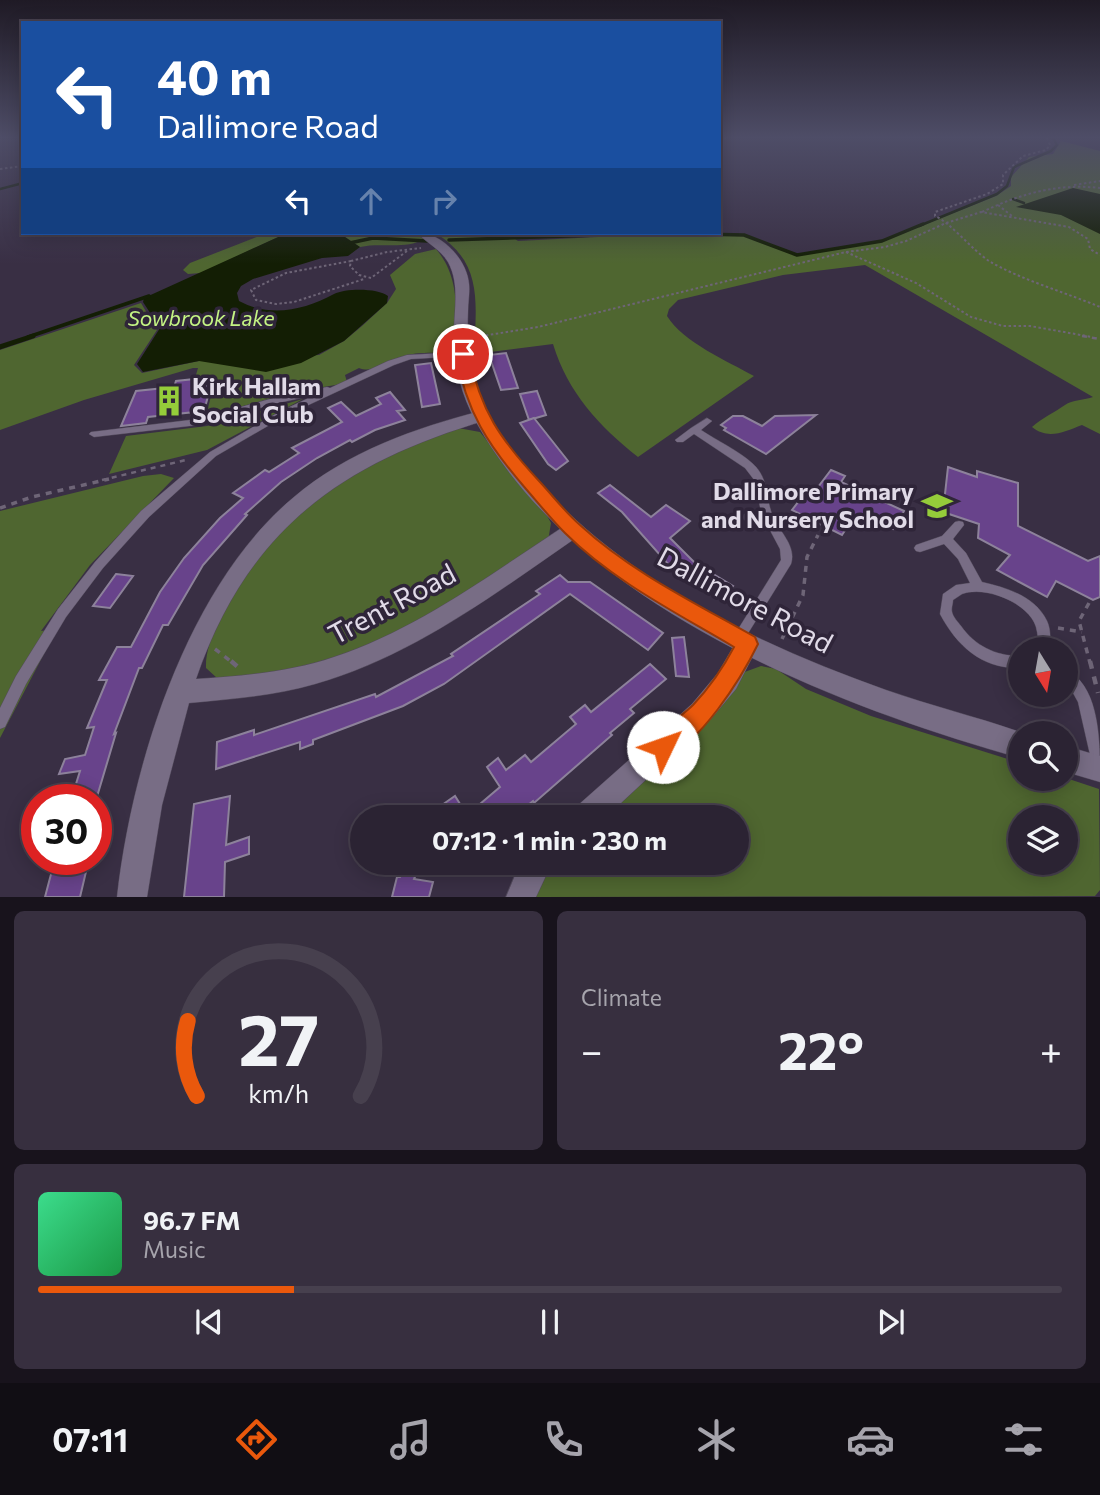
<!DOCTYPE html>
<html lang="en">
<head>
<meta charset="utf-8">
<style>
  body { margin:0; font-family:Commissioner,sans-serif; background:#372f3f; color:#f1f3f6; height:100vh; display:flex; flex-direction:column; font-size:26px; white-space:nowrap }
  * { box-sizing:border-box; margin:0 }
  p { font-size:23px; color:#a6a4ac }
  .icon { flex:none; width:38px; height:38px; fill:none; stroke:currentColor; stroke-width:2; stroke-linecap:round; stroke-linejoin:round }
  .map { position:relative; height:897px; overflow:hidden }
  .sheet { display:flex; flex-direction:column; gap:14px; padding:14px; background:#18131c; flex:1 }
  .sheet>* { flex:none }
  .guide { position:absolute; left:21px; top:21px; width:700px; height:214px; border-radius:0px; box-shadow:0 4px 18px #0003,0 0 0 2px #47404e; background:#1a4fa0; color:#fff; overflow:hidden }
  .needle { width:46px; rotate:169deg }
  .fabs { position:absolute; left:1008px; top:637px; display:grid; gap:14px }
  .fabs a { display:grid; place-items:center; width:70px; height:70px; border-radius:50%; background:#2b2333; box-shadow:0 4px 18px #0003,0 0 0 2px #47404e; font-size:35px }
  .speed { position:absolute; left:21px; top:784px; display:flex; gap:14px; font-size:35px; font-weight:700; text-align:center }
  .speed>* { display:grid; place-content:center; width:91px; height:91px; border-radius:50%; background:#2b2333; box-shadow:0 4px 18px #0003,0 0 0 2px #47404e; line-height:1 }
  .speed .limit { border:10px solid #d22; background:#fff; color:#111 }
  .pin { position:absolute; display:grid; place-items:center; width:60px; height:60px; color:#fff; margin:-30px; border:4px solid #fff; border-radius:50%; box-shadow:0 2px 7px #0007 }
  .me { position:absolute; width:77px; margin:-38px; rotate:48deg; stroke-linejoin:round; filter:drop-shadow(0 0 5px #0008) }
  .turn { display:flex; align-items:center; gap:24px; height:147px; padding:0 21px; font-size:32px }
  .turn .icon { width:91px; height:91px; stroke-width:2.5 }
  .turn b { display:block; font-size:49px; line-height:60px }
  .lanes { display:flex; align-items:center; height:66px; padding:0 21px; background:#0003; justify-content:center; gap:35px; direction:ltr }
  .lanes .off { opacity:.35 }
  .big { font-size:52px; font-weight:700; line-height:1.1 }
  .sheet .tile { flex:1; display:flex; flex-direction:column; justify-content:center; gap:10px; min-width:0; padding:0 24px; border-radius:10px; background:#372f3f }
  .sheet .dial { align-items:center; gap:0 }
  .dial svg { height:182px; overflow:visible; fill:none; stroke:#47404e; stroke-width:7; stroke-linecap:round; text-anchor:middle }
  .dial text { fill:#f1f3f6; stroke:none }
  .song { display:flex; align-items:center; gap:21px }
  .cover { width:84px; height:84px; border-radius:10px; background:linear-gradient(135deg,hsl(150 70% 55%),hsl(140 70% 35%)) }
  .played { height:7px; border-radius:4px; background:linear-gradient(90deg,#ea580c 25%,#47404e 25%) }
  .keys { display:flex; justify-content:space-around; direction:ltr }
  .heat { display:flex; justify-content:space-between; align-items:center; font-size:38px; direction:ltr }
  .sheet .tiles { flex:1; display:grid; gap:14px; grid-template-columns:1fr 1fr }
  .tile:last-child { grid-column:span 2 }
  .trip { position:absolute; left:350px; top:805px; width:399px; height:70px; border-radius:35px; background:#2b2333; box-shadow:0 4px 18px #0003,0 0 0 2px #47404e; font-weight:700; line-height:70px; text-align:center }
  .tab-bar { display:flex; height:112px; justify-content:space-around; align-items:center; background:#110e14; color:#a6a4ac }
  .tab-bar .icon { width:49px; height:49px }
  .tab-bar .current { color:#ea580c }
  .tab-bar b { font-size:32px; color:#f1f3f6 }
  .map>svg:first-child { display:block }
  .green { fill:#4f6630; fill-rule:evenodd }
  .water { fill:#131e04 }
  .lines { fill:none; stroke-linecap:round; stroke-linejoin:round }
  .stream-far2 { stroke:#131e04; stroke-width:2.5 }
  .stream-far1 { stroke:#131e04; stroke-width:3.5 }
  .stream { stroke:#131e04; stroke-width:5 }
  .building { fill:#68438b; stroke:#8d829b; stroke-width:2 }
  .service-casing { stroke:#524a5b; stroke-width:1 }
  .minor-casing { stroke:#524a5b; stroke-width:1 }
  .tertiary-casing { stroke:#524a5b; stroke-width:1 }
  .path-far3 { stroke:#6e6577; stroke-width:2; stroke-dasharray:2.5 2.5; stroke-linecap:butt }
  .path-far2 { stroke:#6e6577; stroke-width:2.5; stroke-dasharray:5 5; stroke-linecap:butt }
  .path-far1 { stroke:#6e6577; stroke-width:3.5; stroke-dasharray:6 6; stroke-linecap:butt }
  .path { stroke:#6e6577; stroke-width:4.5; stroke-dasharray:8 8; stroke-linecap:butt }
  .service { fill:#786d85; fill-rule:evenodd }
  .minor { fill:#786d85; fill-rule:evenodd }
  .tertiary { fill:#786d85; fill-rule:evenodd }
  .route { fill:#ea580c; stroke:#983908; stroke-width:2 }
  .labels { text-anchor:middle; stroke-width:7; stroke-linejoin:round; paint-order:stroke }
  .far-water-label { font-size:21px; font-style:italic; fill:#c4f484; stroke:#2f2539 }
  .poi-label { font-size:24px; font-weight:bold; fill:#e1dbe8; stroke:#2f2539; text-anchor:start }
  .near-street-label { font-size:28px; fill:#e1dbe8; stroke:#2f2539 }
</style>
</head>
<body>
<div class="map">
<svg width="1100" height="897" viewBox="0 0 1100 897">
  <rect width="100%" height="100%" fill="#392f44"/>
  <g class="green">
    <path d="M1061,141l39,10v283l-18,-9c-18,7 -34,15 -50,2 10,-9 23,-15 33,-22 7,-5 20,-5 28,-8l-228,-132 -82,10 -105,25 -9,9 -2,7c16,26 60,45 87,60l-116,81c-39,-31 -70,-64 -85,-113l-79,10c2,-50 10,-92 -39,-121h71l12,8 139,-7 88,2 52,20 86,-15 113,-45 15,-10v-9l18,-20 24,-3z"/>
    <path d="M267,233h20l-86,40 -13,1 -5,-4 7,-7z"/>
    <path d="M339,233h74l11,6c-18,11 -44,3 -64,8z"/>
    <path d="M436,249c24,28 20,61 20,96 -8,11 -29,6 -43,9 -17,3 -38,21 -54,14l-14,7 2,7 -6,2 -46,8 -89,24 8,-32 -21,1 5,-17h-5l-109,32 -84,30v-80l141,-47 16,27 -23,35 8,8 57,-12 120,-6 25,-14 18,-15 25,-23 9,-14 -6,-14 25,-21z"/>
    <path d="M303,399l-96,51 -98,24 17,-38 81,-10z"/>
    <path d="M458,428l22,4 65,80 6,11 -3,18c-66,42 -151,101 -225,124 -33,10 -72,13 -106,13l-11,-10c-2,-48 67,-136 104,-165 22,-17 48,-33 72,-47 23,-13 52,-20 76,-28z"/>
    <path d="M161,474l13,4 -84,87 -49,66 16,-2 -57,109v-227l143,-35z"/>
    <path d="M761,666l15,3 30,20 65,27 149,47v16l46,-1 33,11 1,101 -5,6 -560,1 5,-13 18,-21h179v-46h-131l80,-75 56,-69zM1020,817h46v46h-46z"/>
  </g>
  <g class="water">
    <path d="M1073,188l27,6v40l-39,-19 -45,-8z"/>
    <path d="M287,233h52l21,14 -12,9 -26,2 -69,21 -12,7 -4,7 2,8c32,17 65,9 95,-7 12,-6 44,-6 54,2l-1,7 -43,38 -43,22 -35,9 -67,-11 -56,11 -6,-8 23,-36 -17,-26 1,-4z"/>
  </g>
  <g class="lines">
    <g class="stream-far2">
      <path d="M0,189l23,-6"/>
      <path d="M1013,199l11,4"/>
      <path d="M919,226l78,-32 10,-8 7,-19 37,-16 6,-6 -4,-7"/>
    </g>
    <g class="stream-far1">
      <path d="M449,240l207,-7 88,2 53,20 85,-14 41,-17"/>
      <path d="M345,244l28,-6 54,3"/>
      <path d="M28,337l121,-41"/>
    </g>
    <path class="stream" d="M0,347l33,-11"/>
  </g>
  <g class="building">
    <path d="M506,353l12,35 -17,2 -12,-35z"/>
    <path d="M431,363l9,41 -18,3 -7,-42z"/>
    <path d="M195,379l-3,8 19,-2 -7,26 -56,6 -2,6 -25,3 15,-35 38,-4 2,-6z"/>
    <path d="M537,391l9,24 -17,5 -9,-26z"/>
    <path d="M390,392l15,18 -8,1 8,9 -30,10 -23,12 -2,-2 -33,18 -36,24 -36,32 2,1 -44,50 -35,60h-5l-21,43h-3l-25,66 2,-1 -20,67h-25l9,-29 -21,3 6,-15 20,-4 9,-28 -7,1 20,-48h-8l18,-33h14l29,-55 24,-34 36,-40 23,-20 -10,-5 32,-23 4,2 30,-19 -7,-5 50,-26 -14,-14 13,-6 15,14 25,-12 -5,-6z"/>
    <path d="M816,415l-50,39 -42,-24 2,-2 -5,-3 12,-9h10l19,10 13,-10z"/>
    <path d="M534,418l34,43 -12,9 -8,-6 -28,-41z"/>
    <path d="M948,467l29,10v-6l41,12v43l70,35 12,-5v41l-7,3 -37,-19 -9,16 -50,-27 13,-15 -32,-17 1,-14 -36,-12z"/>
    <path d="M831,470l14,6 -4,6 63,29 -11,18 -19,-9 -3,6 -18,-8 -11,17 -50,-25 17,-22 6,3z"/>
    <path d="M610,485l41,32 15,-12 24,16 -20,17 25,25 38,23 -10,12 -55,-34 -46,-52 -24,-19z"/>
    <path d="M116,574l17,2 -23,32 -17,-2z"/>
    <path d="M560,575l8,7h22l73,51 -15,17 -78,-56 -126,90 -41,22 -90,34v4l-13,5v-7l-84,27 1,-27 37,-12v5l121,-41 1,3 77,-41 -2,-2 89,-60 -4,-3z"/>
    <path d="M684,637l5,40 -13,-1 -4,-38z"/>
    <path d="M650,664l16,15 -36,30 4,4 -24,20 2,2 -78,68 -1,-2 -20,16h-64l-7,-12 13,-9 12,19 33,-28 -13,-20 11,-9 8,12 19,-15 6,7 45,-38 -6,-7 15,-12 6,7z"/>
    <path d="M230,796l-4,49 23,-8v17l-24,8 -1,35h-40l10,-93z"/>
    <path d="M55,859h34l-9,38h-35z"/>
    <path d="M406,863h15l-7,16 19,3 -4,15h-37l5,-20h3z"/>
  </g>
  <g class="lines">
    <g class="service-casing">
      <g id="service">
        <path d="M463,352l4,2 -1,2 -55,3 -17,6 -109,51 -69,40 -67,61 -46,51 -37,49 -40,67 -21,43 -5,2v-21l16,-32 42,-67 37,-47 46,-51 69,-59 69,-40 36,-17 -37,8 -80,22 -104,12 -5,-3 2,-2 107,-13 79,-22 50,-10 3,1 58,-27 19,-6z"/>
        <path d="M707,418l5,3 -11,9c15,10 38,21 51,33 17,15 13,32 20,51 6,17 25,31 19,50l-49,79 -4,2 -4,-2 -2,-4 49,-79 -1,-11 -16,-30 -16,2 -4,-1 -1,-3 1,-3 17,-2 -6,-31 -10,-13 -51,-34 -11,8h-6l-2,-2 16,-12z"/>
        <path d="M959,521l4,1 1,3 -11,14 13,14 16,29c25,6 53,14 65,39 4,8 3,19 4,28h-12c-1,-7 -1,-15 -3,-22 -7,-24 -51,-42 -74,-33 -3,2 -6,4 -9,6 0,4 -2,8 -1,12 1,5 6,10 9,14 14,20 35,30 59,30v12c-38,1 -63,-22 -80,-54l3,-20 13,-9 14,-2 -12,-24 -14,-15 -24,8 -4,-1 -2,-3 2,-3 26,-9 13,-14z"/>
        <path d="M1066,670c34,15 34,74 34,105l-5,-2 -2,-5 -15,-66 -5,-9 -7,-9z"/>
      </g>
    </g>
    <g class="minor-casing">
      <g id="minor">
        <path d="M481,411l8,5 -2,4c-146,43 -240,110 -291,259 47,-3 94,-7 138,-22 85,-28 158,-84 232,-132l7,-2 7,2 3,5 -3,5c-83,57 -166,121 -265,149 -41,12 -84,15 -126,19l-27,102 -15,92h-30c15,-134 71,-312 177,-400 53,-45 121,-69 187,-86z"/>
        <path d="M747,634l8,3 4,7 -23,45 -26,31 -104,97h-34l4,-10 116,-103 26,-31 21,-36z"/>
        <path d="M520,863h32l-16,34h-30z"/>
      </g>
    </g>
    <g class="tertiary-casing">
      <g id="tertiary">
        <path d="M417,233c25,-1 50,27 52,51 1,8 -1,18 -1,27 -1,25 0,49 8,73 11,34 32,63 55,90 91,106 226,170 355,216 45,16 92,27 137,43h-3v25c-191,-54 -445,-154 -545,-338 -13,-25 -21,-52 -21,-81 -1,-26 7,-53 -6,-77 -8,-13 -21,-19 -31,-29z"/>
        <path d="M1066,746l34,10v26l-34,-10z"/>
      </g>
    </g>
    <g class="path-far3">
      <path d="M1047,138l3,7 -4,5 -23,6 -20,19v9l-16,10 -52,18v4c16,7 36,33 54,45 30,18 78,32 111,46"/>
      <path d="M719,140l7,-2"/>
      <path d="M0,169l23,-3"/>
      <path d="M1074,185l26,-4"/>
      <path d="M998,205l14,11"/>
      <path d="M982,212c38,-18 75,-29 118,-24"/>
      <path d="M407,251l-36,27 -12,-3 -9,-9 1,-5 36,-9 34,-4"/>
      <path d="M846,252l70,31 55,34 32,9h27l62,11"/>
      <path d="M351,261l-65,12 -35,17 5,10 20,4 18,-2 70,-23"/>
      <path d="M476,337l62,-10 308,-75 39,-5 21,-6 40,-18 35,-11 88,15 19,12 2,10 10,6"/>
    </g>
    <g class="path-far2">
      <path d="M1082,336l18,3"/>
      <path d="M476,337l8,-1"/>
      <path d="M102,480l84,-20"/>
    </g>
    <g class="path-far1">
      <path d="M0,508l32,-11 77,-18"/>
      <path d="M1089,603l-10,18 11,42"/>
      <path d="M1058,628l24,4"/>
      <path d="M782,639l21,-44 4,-38 11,-22"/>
      <path d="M215,649l18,14"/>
    </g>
    <g class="path">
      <path d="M231,661l7,6"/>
      <path d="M1090,661l8,32"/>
    </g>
    <use href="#service" class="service"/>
    <use href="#minor" class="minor"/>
    <use href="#tertiary" class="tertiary"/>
  </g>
  <linearGradient id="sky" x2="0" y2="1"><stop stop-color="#1f1a25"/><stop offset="0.52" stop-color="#4e4d67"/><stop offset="1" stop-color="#4e4d67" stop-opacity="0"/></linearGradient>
  <rect width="1100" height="264" fill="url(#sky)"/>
  <path class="route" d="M463,350l6,4c11,57 32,86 71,128 13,14 25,30 40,43 51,47 115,78 175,112l3,7c-17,35 -58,100 -95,115l-8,-4 -4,-8c8,-18 29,-29 42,-42 17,-18 30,-37 41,-58 -57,-34 -121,-66 -169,-114 -13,-13 -26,-29 -39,-44 -38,-44 -60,-77 -70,-135z"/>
  <defs>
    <g id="building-bare" transform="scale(2.415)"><path d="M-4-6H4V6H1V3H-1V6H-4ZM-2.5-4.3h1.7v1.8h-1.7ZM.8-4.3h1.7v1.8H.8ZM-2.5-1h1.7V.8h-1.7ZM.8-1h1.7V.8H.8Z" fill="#95cc3a" stroke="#2f2539" stroke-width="2.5" paint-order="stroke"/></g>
    <g id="school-bare" transform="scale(2.415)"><path d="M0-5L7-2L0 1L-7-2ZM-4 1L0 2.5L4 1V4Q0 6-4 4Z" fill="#95cc3a" stroke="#2f2539" stroke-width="2.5" paint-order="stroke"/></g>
  </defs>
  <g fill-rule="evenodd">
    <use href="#building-bare" x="169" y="401"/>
    <use href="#school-bare" x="937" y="506"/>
  </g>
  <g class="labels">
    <g class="far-water-label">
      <text x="201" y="326">Sowbrook Lake</text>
    </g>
    <g class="poi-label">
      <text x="192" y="395">Kirk Hallam<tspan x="192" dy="28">Social Club</tspan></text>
      <text x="914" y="500" text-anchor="end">Dallimore Primary<tspan x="914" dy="28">and Nursery School</tspan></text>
    </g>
    <g class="near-street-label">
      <text transform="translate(745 600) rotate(28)" y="10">Dallimore Road</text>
      <text transform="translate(392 604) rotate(-28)" y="10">Trent Road</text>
    </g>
  </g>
</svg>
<div class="fabs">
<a><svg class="needle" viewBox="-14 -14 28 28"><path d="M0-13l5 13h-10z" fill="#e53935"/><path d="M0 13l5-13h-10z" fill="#a6a4ac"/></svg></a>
<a><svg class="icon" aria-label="search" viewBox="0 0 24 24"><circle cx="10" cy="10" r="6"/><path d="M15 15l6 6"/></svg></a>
<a><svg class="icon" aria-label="layers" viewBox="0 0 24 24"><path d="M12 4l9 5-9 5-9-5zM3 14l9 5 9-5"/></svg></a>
</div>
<div class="speed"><div class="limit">30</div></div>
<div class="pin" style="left:463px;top:354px;background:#d93025"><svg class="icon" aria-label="arrive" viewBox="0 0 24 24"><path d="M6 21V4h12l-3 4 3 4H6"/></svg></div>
<svg class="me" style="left:663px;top:747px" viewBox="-20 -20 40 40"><circle r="19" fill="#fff"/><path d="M0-13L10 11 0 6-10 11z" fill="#ea580c"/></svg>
<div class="trip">07:12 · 1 min · 230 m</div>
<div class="guide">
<div class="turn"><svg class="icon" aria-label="left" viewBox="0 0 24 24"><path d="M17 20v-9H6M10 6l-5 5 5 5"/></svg><div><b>40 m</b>Dallimore Road</div></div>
<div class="lanes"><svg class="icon" aria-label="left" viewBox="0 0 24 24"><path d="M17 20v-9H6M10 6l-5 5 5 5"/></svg><svg class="icon off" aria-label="ahead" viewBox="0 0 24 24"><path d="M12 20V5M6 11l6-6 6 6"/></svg><svg class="icon off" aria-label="right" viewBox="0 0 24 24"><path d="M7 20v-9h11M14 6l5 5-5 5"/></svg></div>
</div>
</div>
<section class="sheet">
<div class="tiles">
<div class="tile dial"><svg viewBox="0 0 100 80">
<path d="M14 69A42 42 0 1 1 86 69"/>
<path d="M14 69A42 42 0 0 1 10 36" stroke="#ea580c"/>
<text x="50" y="56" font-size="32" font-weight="700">27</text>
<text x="50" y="72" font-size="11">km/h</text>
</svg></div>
<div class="tile"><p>Climate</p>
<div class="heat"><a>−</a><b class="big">22°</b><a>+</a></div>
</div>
<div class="tile">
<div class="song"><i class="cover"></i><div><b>96.7 FM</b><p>Music</p></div></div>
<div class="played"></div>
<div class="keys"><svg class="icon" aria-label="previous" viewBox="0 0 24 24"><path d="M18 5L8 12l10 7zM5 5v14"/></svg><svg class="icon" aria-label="pause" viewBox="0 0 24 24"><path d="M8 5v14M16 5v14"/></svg><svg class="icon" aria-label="next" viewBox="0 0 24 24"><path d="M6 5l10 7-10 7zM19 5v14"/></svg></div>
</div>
</div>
</section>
<nav class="tab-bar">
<b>07:11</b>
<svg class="icon current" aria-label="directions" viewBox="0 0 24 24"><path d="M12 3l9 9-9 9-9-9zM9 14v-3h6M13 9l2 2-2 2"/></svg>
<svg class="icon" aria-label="music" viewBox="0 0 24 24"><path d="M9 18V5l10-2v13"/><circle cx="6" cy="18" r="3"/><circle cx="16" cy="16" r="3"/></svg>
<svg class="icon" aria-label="phone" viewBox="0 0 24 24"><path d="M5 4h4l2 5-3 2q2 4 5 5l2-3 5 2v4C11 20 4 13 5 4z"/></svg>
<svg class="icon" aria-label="climate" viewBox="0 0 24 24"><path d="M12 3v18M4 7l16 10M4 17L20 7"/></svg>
<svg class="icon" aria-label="car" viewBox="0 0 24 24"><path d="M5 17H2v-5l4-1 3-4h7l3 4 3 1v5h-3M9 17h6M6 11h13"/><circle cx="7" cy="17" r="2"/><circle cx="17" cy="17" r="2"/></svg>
<svg class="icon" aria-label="filters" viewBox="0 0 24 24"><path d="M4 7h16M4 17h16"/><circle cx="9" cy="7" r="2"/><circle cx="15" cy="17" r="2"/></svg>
</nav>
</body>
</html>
